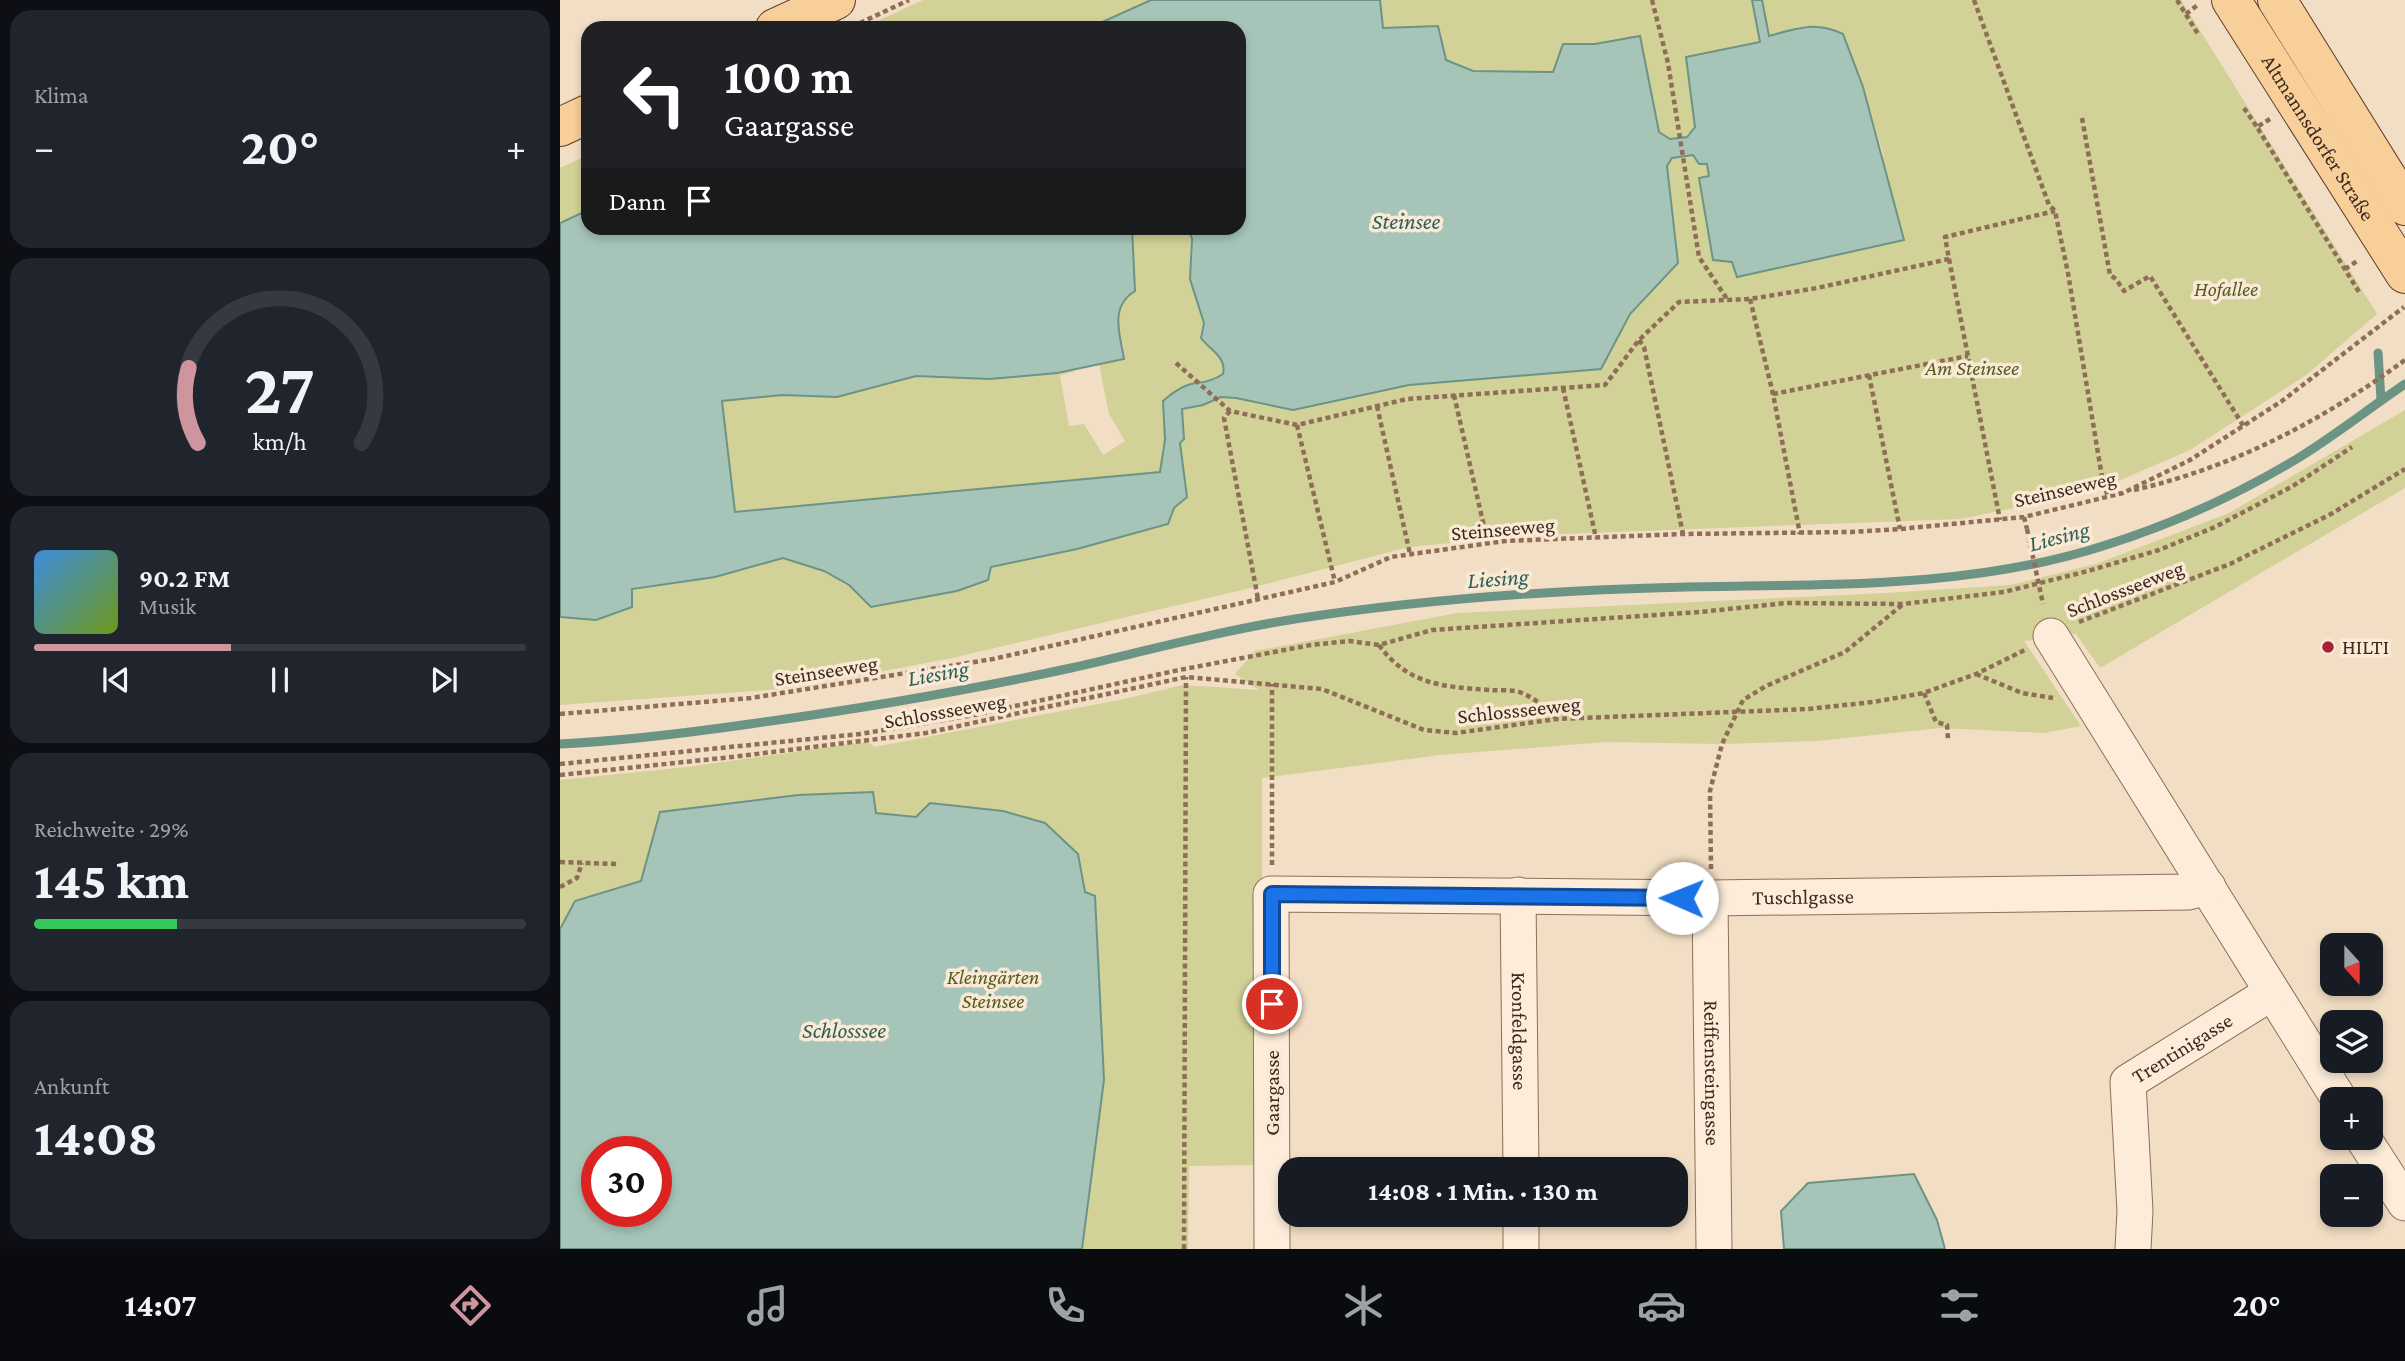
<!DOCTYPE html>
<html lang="de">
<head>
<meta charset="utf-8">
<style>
  body { margin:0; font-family:"Crimson Pro",serif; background:#20242c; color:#f1f3f6; height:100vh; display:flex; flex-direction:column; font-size:26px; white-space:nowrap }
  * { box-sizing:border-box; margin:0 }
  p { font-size:23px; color:#9ea1a6 }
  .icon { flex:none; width:38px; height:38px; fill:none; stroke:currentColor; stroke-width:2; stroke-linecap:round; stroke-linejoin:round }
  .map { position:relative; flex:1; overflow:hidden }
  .side { display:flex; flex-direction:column; gap:10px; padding:10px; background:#0d0f14; width:560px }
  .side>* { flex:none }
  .guide { position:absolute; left:21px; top:21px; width:665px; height:214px; border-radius:21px; box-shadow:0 4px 10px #0003; background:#202124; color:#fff; overflow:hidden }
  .needle { width:46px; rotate:159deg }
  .tools { position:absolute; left:1760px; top:933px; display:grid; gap:14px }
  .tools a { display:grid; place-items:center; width:63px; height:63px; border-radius:14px; background:#171b24; box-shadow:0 4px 10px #0003; font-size:35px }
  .speed { position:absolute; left:21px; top:1136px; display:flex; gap:14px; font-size:35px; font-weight:700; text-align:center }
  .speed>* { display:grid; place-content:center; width:91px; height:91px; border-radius:50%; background:#171b24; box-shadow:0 4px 10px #0003; line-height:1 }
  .speed .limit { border:10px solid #d22; background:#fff; color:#111 }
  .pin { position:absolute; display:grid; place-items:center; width:60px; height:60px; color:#fff; margin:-30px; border:4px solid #fff; border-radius:50%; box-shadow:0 2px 7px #0007 }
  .me { position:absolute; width:77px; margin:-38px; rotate:271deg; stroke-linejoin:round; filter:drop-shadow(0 0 5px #0008) }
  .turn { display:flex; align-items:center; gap:24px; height:147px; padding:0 28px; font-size:32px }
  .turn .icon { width:91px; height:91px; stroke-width:2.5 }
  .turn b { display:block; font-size:49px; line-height:60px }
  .then { display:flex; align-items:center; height:66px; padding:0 28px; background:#0003; gap:14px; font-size:26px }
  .big { font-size:52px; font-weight:700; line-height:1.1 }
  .side .widget { flex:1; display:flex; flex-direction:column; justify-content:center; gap:10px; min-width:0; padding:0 24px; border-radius:21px; background:#20242c }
  .side .dial { align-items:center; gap:0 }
  .dial svg { height:182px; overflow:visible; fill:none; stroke:#363941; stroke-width:7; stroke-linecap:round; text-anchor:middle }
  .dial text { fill:#f1f3f6; stroke:none }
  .song { display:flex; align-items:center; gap:21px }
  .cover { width:84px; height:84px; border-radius:10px; background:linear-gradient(135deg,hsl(210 70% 55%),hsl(80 70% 35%)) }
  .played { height:7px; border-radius:4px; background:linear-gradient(90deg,#ce959f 40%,#363941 40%) }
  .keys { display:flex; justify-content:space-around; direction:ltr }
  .heat { display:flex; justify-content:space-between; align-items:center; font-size:38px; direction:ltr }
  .charge { height:10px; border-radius:5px; background:linear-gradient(90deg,#34c759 29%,#363941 0) }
  .trip { position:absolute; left:718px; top:1157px; width:410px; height:70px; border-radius:21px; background:#171b24; box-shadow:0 4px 10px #0003; font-weight:700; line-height:70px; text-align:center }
  .dock { display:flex; height:112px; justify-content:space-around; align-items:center; background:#090b0e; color:#9ea1a6 }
  .dock .icon { width:49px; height:49px }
  .dock .current { color:#ce959f }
  .dock b { font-size:32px; color:#f1f3f6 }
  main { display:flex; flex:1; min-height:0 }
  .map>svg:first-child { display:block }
  .green { fill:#d2d197; fill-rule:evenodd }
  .water { fill:#a6c5b8; stroke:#6c9485; stroke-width:2; fill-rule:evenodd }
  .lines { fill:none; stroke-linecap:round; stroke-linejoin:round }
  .stream { stroke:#6c9485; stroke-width:9 }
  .minor-casing { stroke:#8f6e58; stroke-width:37 }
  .major-casing { stroke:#5c3d2d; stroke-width:40 }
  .path { stroke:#8f6e58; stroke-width:4.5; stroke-dasharray:5 3.5; stroke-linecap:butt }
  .minor { stroke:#fcecd9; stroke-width:35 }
  .major { stroke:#f8ce99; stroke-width:38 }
  .path-bridge { stroke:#8f6e58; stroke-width:4.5; stroke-dasharray:5 3.5; stroke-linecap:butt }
  .route-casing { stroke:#114b97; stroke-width:18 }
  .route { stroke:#1a73e8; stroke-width:12 }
  .poi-dot { fill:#a42335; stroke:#f9e9d5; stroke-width:2.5 }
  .labels { text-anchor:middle; stroke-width:7; stroke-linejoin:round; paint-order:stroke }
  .street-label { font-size:21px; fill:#3e291e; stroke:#f9e9d5 }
  .park-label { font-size:21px; font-style:italic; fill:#555c22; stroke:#f9e9d5 }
  .poi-label { font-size:21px; fill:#3e291e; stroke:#f9e9d5; text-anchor:start }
  .water-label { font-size:23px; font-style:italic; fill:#2c5f55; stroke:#f9e9d5 }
</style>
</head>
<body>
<main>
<section class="side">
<div class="widget"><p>Klima</p>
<div class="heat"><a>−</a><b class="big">20°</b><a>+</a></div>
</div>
<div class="widget dial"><svg viewBox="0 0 100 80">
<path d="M14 69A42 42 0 1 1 86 69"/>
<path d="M14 69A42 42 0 0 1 10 36" stroke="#ce959f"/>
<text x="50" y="56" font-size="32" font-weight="700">27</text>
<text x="50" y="72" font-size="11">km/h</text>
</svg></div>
<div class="widget">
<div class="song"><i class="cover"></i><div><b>90.2 FM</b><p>Musik</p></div></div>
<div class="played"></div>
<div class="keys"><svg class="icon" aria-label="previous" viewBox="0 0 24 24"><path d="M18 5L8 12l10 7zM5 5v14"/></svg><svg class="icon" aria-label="pause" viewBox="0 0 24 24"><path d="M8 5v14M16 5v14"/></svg><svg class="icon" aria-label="next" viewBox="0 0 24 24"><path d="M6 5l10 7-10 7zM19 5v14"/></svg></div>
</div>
<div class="widget"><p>Reichweite · 29%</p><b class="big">145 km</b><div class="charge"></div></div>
<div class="widget"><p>Ankunft</p><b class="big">14:08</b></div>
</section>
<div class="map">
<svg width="1845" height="1249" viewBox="0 0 1845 1249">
  <rect width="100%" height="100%" fill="#f2dec4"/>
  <g class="green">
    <path d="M363,0h228l-62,28h-226z"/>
    <path d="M820,0h372l8,42 -73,95 -17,2 -11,-6 -19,-97 -45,8h-31l-11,28 -80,-1 -27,-11 -8,-34 -55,2z"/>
    <path d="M1202,0h419l196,314 -71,61 -116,75 -95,41 -134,28 -426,16 -126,12 -154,40 -303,71 -100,19 -83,13 -209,15v-88l36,3 36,-30 83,-13 68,-19 41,13 25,14 22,22 120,-40 86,-18 91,-25 6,-16 13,-12 -7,-53 4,-4 -2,-30 21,-4 18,-8 15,1 57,12 116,-25 192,-16 29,-55 48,-51 -11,-97 5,-8 22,-4 13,10 2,12 -9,2 184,-21 -21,-70 -20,-53 -38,-8 -36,10z"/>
    <path d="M28,155v55l-28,13v-55z"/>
    <path d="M572,228h56c5,13 1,23 2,37 2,22 20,48 10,69 8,14 27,22 23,40 -10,7 -17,7 -28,9 -13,3 -23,11 -32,18l2,39 -5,32 -425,40 -13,-111 60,-6 55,2 79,-21 74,3 83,-10 1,3 -14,3 9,51 15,-2 19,31 22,-14 -16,-27 -10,-50 25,-6c-4,-25 -15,-51 11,-67z"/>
    <path d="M1845,410v78l-305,180 -24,-34 -52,7 57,85 -37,7 -103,-5 -125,13 -94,3 -116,-2 -166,13 -178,23v387l-73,1 -1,83h-628v-469l127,-13 180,-25 8,5 249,-48 59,-14 76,5 -24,-16 20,-23 202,-38 429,-20 125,-8 85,-21 133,-51zM37,1152h59v59h-59z"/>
  </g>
  <g class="water">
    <path d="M591,0h229l3,28 55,-2 8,34 27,11 80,1 10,-28h32l45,-8 19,96 11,7 17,-2 8,-10 -9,-70 74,-15 -8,-42h10l7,36c28,-8 46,-15 74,-2l20,53 41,153 -167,37 -5,-15 -19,-2 -14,-82 10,-2 -2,-12h-8l-6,-9 -21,3 -5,8 11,97 -48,51 -29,55 -192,16 -116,25 -57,-12 -15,-1 -18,8 -21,4 2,30 -4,4 7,54 -13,11 -6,16 -91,25 -86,18 -3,13 -31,11 -86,16 -22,-22 -25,-14 -41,-13 -68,19 -83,12v18l-36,13 -36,-3v-394l28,-13v18h544l3,63c-26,16 -15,43 -11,68l-67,14 -67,6 -74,-3 -79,21 -55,-2 -60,6 13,111 425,-40 5,-32 -2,-39c9,-8 21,-17 34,-18 10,-1 17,-3 26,-9 4,-17 -13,-24 -22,-36l3,-15 -14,-44 2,-40 -4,-11h51v-200h-150z"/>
    <path d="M313,792l3,21 40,4 14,-14 73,8 42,12 33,31 7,38 10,4 9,184 -22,169h-522v-320l15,-28 66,-20 19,-69 138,-17zM37,1152h59v59h-59z"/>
    <path d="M1354,1174l23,46 8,29h-161l-3,-38 27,-28z"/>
  </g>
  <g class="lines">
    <g class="stream">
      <path d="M1818,353l3,47"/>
      <path d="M0,744c63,-3 127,-11 190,-20 108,-15 215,-33 321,-56 74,-17 149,-37 224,-49 130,-20 260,-29 391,-32 139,-3 283,2 417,-41 67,-21 132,-50 192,-86 38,-23 73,-51 110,-76"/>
    </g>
    <g class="minor-casing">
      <g id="minor">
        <path d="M1491,636l288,463"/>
        <path id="s1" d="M958,895l3,274"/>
        <path id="s2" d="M1150,898l4,351"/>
        <path d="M1803,1138l42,65"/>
        <path d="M961,1214v35"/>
        <path id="s3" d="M712,1249l-1,-355 439,4 478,-6 20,-5"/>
        <path id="s4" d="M1573,1249l2,-38 -7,-129 143,-89"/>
      </g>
    </g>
    <g class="major-casing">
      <g id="major">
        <path id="s5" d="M1671,0l174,274"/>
        <path d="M1717,0l128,206"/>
        <path d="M215,28l61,-28"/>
        <path d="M0,127l28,-13"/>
      </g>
    </g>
    <g class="path">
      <path d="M1092,0l16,63 31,194 28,42"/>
      <path d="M1414,0l75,205 6,6 13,62 34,204 6,20"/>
      <path d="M1617,0l21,34"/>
      <path d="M1626,14l13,-10"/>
      <path d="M300,23l49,-23"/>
      <path d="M1684,108l13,19"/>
      <path d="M1522,118l28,157 6,4 8,12 26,-15 94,151"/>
      <path d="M1710,119l-13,8 102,165"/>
      <path d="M1389,259l51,261"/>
      <path d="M1785,269l14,-9"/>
      <path d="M1190,299l23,95 27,140"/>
      <path d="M1079,340l5,7 39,187"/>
      <path d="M616,363l54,48 67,14 110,-26 198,-14 34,-45 40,-38 71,-3 67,-11 132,-29 -4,-22 110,-26"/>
      <path d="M1309,375l31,154"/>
      <path d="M1003,388l33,150"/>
      <path d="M1213,394l195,-38"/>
      <path d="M894,395l34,149"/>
      <path d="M817,406l33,148"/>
      <path d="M670,411l-6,7 34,181"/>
      <path d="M737,425l38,157"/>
      <path d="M1574,490c101,-23 189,-70 271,-130"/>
      <path d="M1464,517l3,12"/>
      <path d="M1519,622l151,-58 101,-50 74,-45"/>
      <path d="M819,645c29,40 65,42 111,45 10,1 23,-1 32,3 14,6 24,15 35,26"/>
      <path d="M1416,674l46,19 31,5"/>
      <path d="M1364,693l12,29 11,3 1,14"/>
      <path d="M0,714l191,-16 242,-39 342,-77 56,-25 114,-16 178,-7 168,-2 49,-3 124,-12 99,-24 67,-33 92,-59 122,-94"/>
      <path d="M0,764l300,-30 114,-19 205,-45 132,-25 38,-4 30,4 53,-15 268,-18 86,-9 117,1 101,-12 84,-21 71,-21 56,-23 78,-41 59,-39"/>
      <path d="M0,775l172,-18 194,-24 260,-56 136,12 102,41 32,3 101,-14 251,-10 65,-7 51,-9 24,-9 28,-10 49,-24"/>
      <path d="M0,862l56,2"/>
      <path d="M712,865v-181"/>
      <path d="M1151,869l-1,-78 12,-47 21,-44 23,-14 79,-34 57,-47"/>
      <path d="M0,887l17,-9 5,-15"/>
      <path d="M624,1249l2,-572"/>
    </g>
    <use href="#minor" class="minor"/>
    <use href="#major" class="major"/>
    <path class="path-bridge" d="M1467,529l16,75"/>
  </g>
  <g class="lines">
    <g class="route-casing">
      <path id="route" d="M712,1004v-110l410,4"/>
    </g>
    <use href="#route" class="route"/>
  </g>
  <circle class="poi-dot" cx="1768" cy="647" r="7"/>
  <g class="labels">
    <g class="street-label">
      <text dy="7" stroke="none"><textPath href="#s5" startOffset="163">Altmannsdorfer Straße</textPath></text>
      <text transform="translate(1505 489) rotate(-13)" y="7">Steinseeweg</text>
      <text transform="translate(943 529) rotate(-5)" y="7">Steinseeweg</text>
      <text transform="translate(1565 589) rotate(-21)" y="7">Schlossseeweg</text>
      <text transform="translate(266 671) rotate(-9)" y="7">Steinseeweg</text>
      <text transform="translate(959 710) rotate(-6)" y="7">Schlossseeweg</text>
      <text transform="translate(385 711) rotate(-10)" y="7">Schlossseeweg</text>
      <text dy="7" stroke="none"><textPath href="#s3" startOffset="887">Tuschlgasse</textPath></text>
      <text dy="7" stroke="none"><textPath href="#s1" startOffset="136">Kronfeldgasse</textPath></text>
      <text dy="7" stroke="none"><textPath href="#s4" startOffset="231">Trentinigasse</textPath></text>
      <text dy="7" stroke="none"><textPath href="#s2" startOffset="175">Reiffensteingasse</textPath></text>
      <text transform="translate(712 1093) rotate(-90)" y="7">Gaargasse</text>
    </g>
    <g class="park-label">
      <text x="1666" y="296">Hofallee</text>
      <text x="1412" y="375">Am Steinsee</text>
      <text x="433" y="984">Kleingärten<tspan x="433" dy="24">Steinsee</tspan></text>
    </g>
    <g class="poi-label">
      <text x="1782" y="654">HILTI</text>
    </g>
    <g class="water-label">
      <text x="846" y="229">Steinsee</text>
      <text transform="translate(1499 536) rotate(-15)" y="8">Liesing</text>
      <text transform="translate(938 578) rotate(-4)" y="8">Liesing</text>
      <text transform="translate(378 673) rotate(-10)" y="8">Liesing</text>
      <text x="284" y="1038">Schlosssee</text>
    </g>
  </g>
</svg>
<div class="tools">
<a><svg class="needle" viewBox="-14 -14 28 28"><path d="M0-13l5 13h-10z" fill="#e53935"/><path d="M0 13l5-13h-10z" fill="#9ea1a6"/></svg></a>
<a><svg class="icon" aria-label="layers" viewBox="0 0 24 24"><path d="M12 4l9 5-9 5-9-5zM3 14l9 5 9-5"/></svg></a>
<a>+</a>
<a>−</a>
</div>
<div class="speed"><div class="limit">30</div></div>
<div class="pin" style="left:712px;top:1004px;background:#d93025"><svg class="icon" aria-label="arrive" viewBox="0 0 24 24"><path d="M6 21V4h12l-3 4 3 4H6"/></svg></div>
<svg class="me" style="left:1122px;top:898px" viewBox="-20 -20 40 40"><circle r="19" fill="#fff"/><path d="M0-13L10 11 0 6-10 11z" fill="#1a73e8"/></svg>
<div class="trip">14:08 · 1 Min. · 130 m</div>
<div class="guide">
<div class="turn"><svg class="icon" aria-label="left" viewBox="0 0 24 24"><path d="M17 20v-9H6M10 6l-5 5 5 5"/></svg><div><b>100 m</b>Gaargasse</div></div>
<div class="then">Dann<svg class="icon" aria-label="arrive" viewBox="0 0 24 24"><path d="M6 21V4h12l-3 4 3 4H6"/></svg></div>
</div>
</div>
</main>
<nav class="dock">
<b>14:07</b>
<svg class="icon current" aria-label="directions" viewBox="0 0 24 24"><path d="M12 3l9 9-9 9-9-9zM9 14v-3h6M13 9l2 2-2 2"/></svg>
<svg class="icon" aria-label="music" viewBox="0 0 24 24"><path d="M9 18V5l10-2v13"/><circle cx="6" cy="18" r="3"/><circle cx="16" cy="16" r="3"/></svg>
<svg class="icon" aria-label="phone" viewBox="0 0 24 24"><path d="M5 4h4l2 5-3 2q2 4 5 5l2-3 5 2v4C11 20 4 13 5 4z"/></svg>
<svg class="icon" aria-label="climate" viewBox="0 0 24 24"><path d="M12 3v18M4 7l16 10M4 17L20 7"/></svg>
<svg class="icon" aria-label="car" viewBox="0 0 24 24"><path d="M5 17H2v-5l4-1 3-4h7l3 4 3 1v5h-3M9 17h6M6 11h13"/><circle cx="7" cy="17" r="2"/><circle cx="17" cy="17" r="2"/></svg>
<svg class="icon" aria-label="filters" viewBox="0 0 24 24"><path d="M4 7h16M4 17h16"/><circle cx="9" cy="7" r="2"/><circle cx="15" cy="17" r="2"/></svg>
<b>20°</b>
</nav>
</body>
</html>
